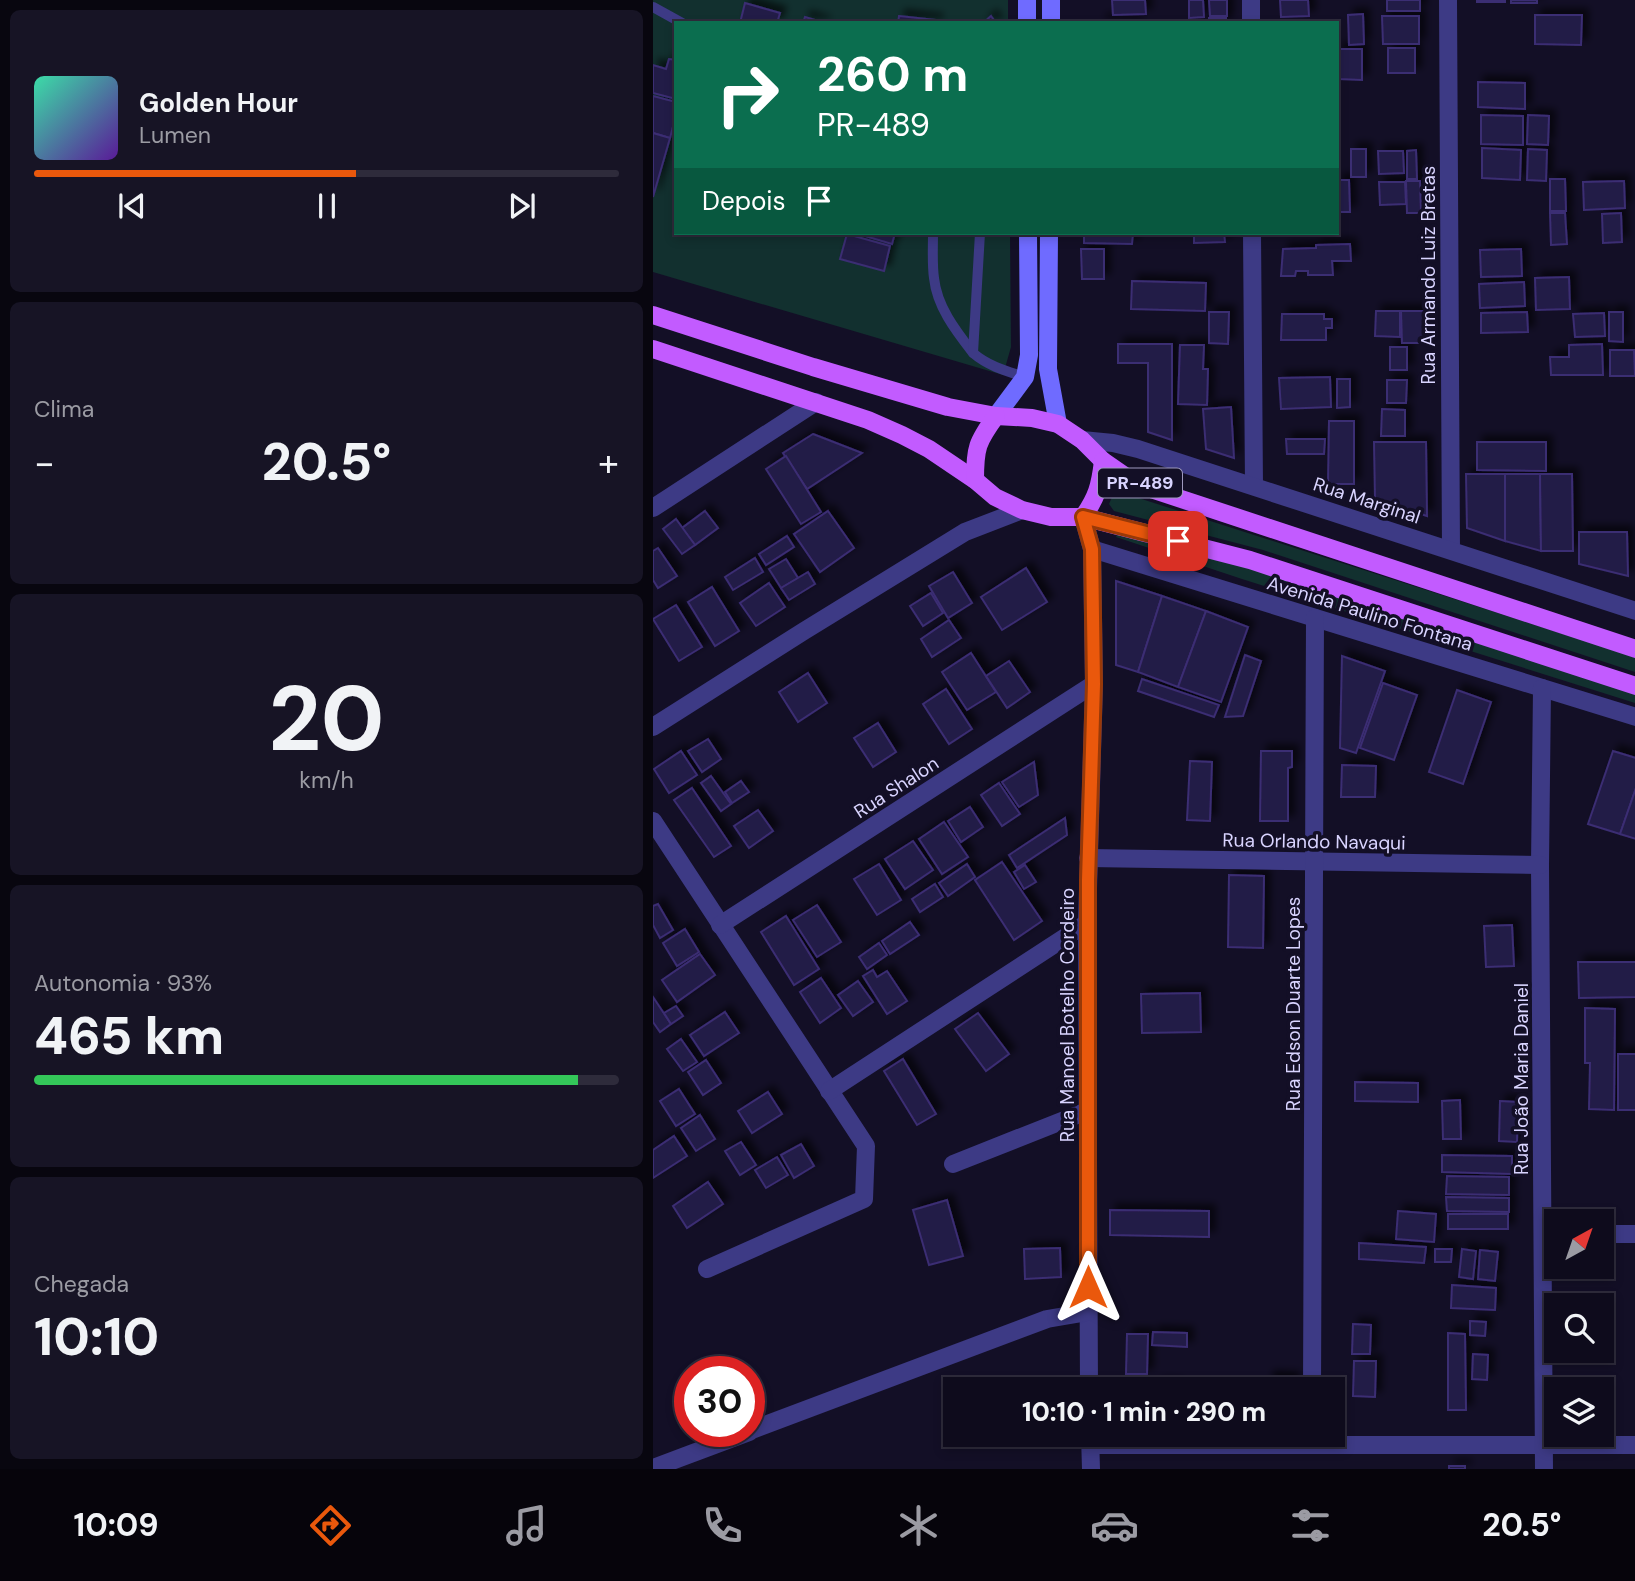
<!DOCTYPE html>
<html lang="pt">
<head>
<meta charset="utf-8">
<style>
  body { margin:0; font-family:"DM Sans",sans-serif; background:#171425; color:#f1f3f6; height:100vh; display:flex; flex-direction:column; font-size:26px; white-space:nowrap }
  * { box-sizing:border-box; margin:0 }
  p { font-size:23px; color:#9b9ba3 }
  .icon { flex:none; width:38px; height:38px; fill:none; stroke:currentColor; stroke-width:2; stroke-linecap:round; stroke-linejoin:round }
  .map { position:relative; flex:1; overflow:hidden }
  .sheet { display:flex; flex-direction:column; gap:10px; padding:10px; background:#08060f; width:653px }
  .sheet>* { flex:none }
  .banner { position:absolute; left:21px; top:21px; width:665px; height:214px; border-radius:0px; box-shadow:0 4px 10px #0003,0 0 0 2px #2e2b3b; background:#0b6e4f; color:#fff; overflow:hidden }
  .needle { width:46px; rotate:40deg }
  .tools { position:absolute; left:891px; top:1209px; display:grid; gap:14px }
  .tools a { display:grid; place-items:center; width:70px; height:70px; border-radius:0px; background:#0e0b1c; box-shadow:0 4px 10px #0003,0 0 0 2px #2e2b3b; font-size:35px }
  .speed { position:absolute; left:21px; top:1356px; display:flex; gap:14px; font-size:35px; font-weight:700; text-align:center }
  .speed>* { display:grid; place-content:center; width:91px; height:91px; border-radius:50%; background:#0e0b1c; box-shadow:0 4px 10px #0003,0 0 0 2px #2e2b3b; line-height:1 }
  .speed .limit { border:10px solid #d22; background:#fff; color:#111 }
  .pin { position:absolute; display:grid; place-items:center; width:60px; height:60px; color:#fff; margin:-30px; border-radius:14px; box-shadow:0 4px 10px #0006 }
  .me { position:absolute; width:77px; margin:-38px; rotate:0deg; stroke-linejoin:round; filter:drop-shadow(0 0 5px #0008) }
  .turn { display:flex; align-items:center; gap:24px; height:147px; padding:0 28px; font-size:32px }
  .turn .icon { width:91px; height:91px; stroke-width:2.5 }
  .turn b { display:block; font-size:49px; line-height:60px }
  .then { display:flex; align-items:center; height:66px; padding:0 28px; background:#0003; gap:14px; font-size:26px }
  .big { font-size:52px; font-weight:800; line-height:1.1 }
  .sheet .tile { flex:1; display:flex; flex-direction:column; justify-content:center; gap:10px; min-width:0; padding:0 24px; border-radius:10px; background:#171425 }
  .sheet .dial { align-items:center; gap:0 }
  .dial b { font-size:91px; line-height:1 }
  .song { display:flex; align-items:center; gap:21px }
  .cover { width:84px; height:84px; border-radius:10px; background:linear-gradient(135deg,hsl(160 70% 55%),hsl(270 70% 35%)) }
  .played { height:7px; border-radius:4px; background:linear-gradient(90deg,#ea580c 55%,#2e2b3b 55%) }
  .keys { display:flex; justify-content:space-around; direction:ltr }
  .heat { display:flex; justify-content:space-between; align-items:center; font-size:38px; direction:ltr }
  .charge { height:10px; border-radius:5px; background:linear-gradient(90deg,#34c759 93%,#2e2b3b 0) }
  .trip { position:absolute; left:290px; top:1377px; width:402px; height:70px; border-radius:0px; background:#0e0b1c; box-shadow:0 4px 10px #0003,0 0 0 2px #2e2b3b; font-weight:800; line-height:70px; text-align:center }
  .menu { display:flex; height:112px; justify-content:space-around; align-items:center; background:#06040b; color:#9b9ba3 }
  .menu .icon { width:49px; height:49px }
  .menu .selected { color:#ea580c }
  .menu b { font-size:32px; color:#f1f3f6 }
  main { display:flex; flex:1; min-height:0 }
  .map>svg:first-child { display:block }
  .green { fill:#12302f }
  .building { fill:#241b47; stroke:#3b2d73; stroke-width:2; filter:url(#shadow) }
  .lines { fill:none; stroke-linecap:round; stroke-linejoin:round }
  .lane { stroke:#3d3a85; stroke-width:10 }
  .street { stroke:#3d3a85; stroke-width:18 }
  .secondary { stroke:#6f6bff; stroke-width:18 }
  .primary { stroke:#c25bff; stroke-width:18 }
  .route-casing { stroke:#983908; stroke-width:18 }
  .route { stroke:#ea580c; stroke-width:12 }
  .labels { text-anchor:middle; stroke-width:7; stroke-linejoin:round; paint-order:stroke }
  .shield { fill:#130f26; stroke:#9e99be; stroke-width:2 }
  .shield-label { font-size:18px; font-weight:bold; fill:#d9d4ff }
  .street-label { font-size:19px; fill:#d9d4ff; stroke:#130f26 }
</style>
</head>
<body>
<main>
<section class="sheet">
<div class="tile">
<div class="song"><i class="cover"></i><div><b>Golden Hour</b><p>Lumen</p></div></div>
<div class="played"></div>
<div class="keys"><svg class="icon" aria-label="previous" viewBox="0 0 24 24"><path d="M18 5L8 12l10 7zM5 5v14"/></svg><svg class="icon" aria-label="pause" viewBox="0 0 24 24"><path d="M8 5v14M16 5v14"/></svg><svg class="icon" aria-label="next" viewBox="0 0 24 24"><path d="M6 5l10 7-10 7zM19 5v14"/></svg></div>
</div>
<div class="tile"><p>Clima</p>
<div class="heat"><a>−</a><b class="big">20.5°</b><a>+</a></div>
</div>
<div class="tile dial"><b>20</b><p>km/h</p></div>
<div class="tile"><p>Autonomia · 93%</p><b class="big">465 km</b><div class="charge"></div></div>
<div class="tile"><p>Chegada</p><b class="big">10:10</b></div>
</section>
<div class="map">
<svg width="983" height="1469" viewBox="0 0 983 1469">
  <defs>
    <filter id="shadow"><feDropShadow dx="6" dy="-6" stdDeviation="3.5" flood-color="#0009"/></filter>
  </defs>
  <rect width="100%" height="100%" fill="#130f26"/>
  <g class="green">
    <path d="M0,0h355v23h-332v210h334l1,114 -8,28 -350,-103z"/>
    <path d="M473,494l509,163v15l-372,-122 -149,-39 -5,-7 4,-9z"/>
    <path d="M465,531l122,33 395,124v15l-393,-124 -126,-42z"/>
  </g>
  <g class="building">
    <path d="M459,0h33l1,14 -33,1z"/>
    <path d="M536,0h14l1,17 -15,1z"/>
    <path d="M556,0h18v16h-17z"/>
    <path d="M627,0h28l1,16 -28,1z"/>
    <rect x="734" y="0" width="33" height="11"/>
    <rect x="824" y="0" width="28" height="2"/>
    <rect x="858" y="0" width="26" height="3"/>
    <path d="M92,3l35,10 -3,10h-37z"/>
    <path d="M710,14l1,30 -15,1 -1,-30z"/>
    <path d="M882,15h47l-1,30 -46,-1z"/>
    <path d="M246,16l38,4 -1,3h-38z"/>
    <path d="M338,16l5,7h-13z"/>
    <path d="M729,16h37v28h-36z"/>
    <path d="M152,17l20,6h-22z"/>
    <rect x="556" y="18" width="17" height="5"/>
    <path d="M448,20l35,1v2h-36z"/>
    <rect x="735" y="48" width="27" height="25"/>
    <path d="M685,49h24v31l-24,-1z"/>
    <path d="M16,59l7,1v39l-23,-6v-28l13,4z"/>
    <path d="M825,82l47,1v26l-47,-2z"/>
    <path d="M0,96l23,6v13l-6,23 -17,-5z"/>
    <path d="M828,115l42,1v29l-42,-1z"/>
    <path d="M875,115l21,1 -1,29 -21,-1z"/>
    <path d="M0,133l17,5 -17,59z"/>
    <path d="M829,148l39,2 -1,30 -38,-2z"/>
    <rect x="698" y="149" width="15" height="28"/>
    <path d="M875,149l19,1 -1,31 -19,-1z"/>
    <path d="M763,150l1,29h-10v-28z"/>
    <path d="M725,151h25l1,22 -25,1z"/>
    <path d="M897,179h15l1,32h-16z"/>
    <path d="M684,180h12l1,32h-13z"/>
    <path d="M753,181h14l1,32h-14z"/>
    <path d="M971,181l1,27 -41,2 -1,-28z"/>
    <path d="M726,182h26l1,22 -26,1z"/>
    <path d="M897,213h15l2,31 -16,1z"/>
    <path d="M968,213l1,29 -19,1 -1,-29z"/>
    <path d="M202,233h40l-3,11z"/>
    <path d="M431,233h49l-1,11 -48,-1z"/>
    <path d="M541,233h30l1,9 -31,1z"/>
    <path d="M194,234l43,12 -6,25 -44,-12z"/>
    <path d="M697,244l1,17h-19l1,14h-25v-4h-12l-1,5h-14l2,-27 33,-1v-3z"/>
    <path d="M428,249h23v30h-22z"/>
    <path d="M868,249l1,27 -41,1 -1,-27z"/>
    <path d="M916,277l1,32 -34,1 -1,-32z"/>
    <path d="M479,281l74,2 -1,28 -74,-2z"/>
    <path d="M871,282l1,24 -45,2 -1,-24z"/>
    <path d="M723,311h24v26l-25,-1z"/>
    <path d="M748,311h27l1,32h-27z"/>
    <path d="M556,312h20l-1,32 -19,-1z"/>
    <path d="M874,312l1,20 -47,1v-20z"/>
    <path d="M956,312h14v30l-14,-1z"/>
    <path d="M951,313l1,23 -30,1 -2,-23z"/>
    <path d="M629,314h42v5h8v9h-6v12h-45z"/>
    <path d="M465,344h54v96l-24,-8v-69h-30z"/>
    <path d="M949,344l1,31h-52l-1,-18h19v-12z"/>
    <path d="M527,345h24l-1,24h5l-1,36 -29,-1z"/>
    <rect x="737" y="347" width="17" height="23"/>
    <path d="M957,350h24l1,26h-25z"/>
    <path d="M677,377l1,30 -50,2 -2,-31z"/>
    <path d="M684,379h13v28l-13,1z"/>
    <path d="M734,380h20l-1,23h-19z"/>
    <path d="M578,407l3,51 -28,-9 -3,-40z"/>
    <path d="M729,409l23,1v26h-24z"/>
    <path d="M676,421h25v63h-26z"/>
    <path d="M160,434l49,19 -55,36 -24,-36z"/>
    <path d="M633,439h39l-1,15h-37z"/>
    <path d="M721,442h52l1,74 -52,-17z"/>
    <path d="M824,442h69v29l-69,-1z"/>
    <path d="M133,456l35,56 -20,12 -35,-55z"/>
    <path d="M813,474h39v67l-38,-13z"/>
    <path d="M852,474h35l1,77 -36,-10z"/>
    <path d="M887,474h32l1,77h-32z"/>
    <path d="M52,511l13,17 -23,17 -13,-17z"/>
    <path d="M175,511l26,37 -34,24 -26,-38z"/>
    <path d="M23,519l19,26 -13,9 -19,-25z"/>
    <path d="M926,532h48l1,44 -49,-12z"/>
    <path d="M134,536l7,11 -28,18 -7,-11z"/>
    <path d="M5,548l19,28 -19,12 -5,-8v-29z"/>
    <path d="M102,558l8,14 -30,18 -8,-13z"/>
    <path d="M133,559l12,19 -17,10 -12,-19z"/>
    <path d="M373,568l21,34 -45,28 -21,-33z"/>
    <path d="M155,572l7,12 -26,16 -8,-12z"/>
    <path d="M300,572l19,31 -24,15 -19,-32z"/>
    <path d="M463,581l46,15 -24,76 -22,-7z"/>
    <path d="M116,583l16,24 -29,19 -16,-23z"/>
    <path d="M59,587l27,44 -24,15 -27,-44z"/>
    <path d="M278,593l12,20 -20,13 -13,-20z"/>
    <path d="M509,596l44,15 -28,76 -40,-15z"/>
    <path d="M23,605l26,42 -23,14 -26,-42z"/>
    <path d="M553,611l42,16 -27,75 -43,-15z"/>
    <path d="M296,620l12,18 -29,19 -11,-18z"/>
    <path d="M318,653l25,39 -29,18 -25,-38z"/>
    <path d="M592,655l16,6 -18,55 -18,1z"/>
    <path d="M689,656l43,15 -29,82 -16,-5z"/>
    <path d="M356,661l21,31 -23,16 -21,-32z"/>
    <path d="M155,673l19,30 -29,19 -19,-30z"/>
    <path d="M489,679l77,26 -5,12 -76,-26z"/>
    <path d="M730,683l34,12 -23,65 -34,-12z"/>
    <path d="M293,689l26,40 -23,15 -26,-40z"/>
    <path d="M804,690l34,12 -28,82 -34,-12z"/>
    <path d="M225,723l18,29 -23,15 -19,-29z"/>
    <path d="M55,739l13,20 -19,13 -14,-21z"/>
    <path d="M28,751l16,24 -28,18 -15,-24z"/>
    <path d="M608,751h31v16l-4,1v53h-28z"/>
    <path d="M960,751l23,7v30l-16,46 -32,-10z"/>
    <path d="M537,761l22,1 -2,59 -23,-1z"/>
    <path d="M381,762l4,33 -19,12 -17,-25z"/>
    <path d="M689,765l34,1 -1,31h-34z"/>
    <path d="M58,776l20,28 -10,7 -20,-28z"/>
    <path d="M88,781l8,11 -17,11 -7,-11z"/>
    <path d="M346,783l21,31 -18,12 -21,-31z"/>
    <path d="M39,788l39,58 -17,11 -40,-57z"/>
    <path d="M983,788v51l-16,-5z"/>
    <path d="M317,807l13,20 -22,15 -13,-21z"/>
    <path d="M105,810l15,21 -24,17 -15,-22z"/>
    <path d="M412,818l2,17 -50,33 -8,-13z"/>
    <path d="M291,822l24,35 -26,17 -23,-35z"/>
    <path d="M260,841l20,29 -28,19 -20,-30z"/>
    <path d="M349,862l40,59 -28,19 -39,-60z"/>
    <path d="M226,864l22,36 -24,15 -23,-36z"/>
    <path d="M314,864l8,13 -27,19 -9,-13z"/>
    <path d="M372,865l11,17 -12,7 -10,-17z"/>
    <path d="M576,875l35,1 -1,72 -35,-1z"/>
    <path d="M282,884l8,13 -23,15 -8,-13z"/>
    <path d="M5,904l15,26 -13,8 -7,-13v-19z"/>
    <path d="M164,905l24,37 -24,15 -24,-37z"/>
    <path d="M133,916l33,53 -25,16 -33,-53z"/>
    <path d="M257,922l9,13 -29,19 -8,-13z"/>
    <path d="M859,925l2,41 -28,1 -2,-41z"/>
    <path d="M32,929l14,23 -22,14 -14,-23z"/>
    <path d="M226,943l8,12 -20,14 -8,-12z"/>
    <path d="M47,954l15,21 -38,27 -15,-22z"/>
    <path d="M925,962h58v35l-57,1z"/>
    <path d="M220,970l4,7 10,-6 20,30 -20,13 -24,-38z"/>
    <path d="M168,978l20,30 -21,15 -20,-31z"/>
    <path d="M205,981l15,21 -20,14 -15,-21z"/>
    <path d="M547,993l1,39 -59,1 -1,-39z"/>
    <path d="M0,997l18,27 -11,8 -7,-10z"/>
    <path d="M23,1006l7,10 -12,8 -7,-11z"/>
    <path d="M932,1008l30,1 -1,101 -25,-1 1,-46h-5z"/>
    <path d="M72,1012l14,21 -35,23 -14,-21z"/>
    <path d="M325,1013l31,41 -23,17 -31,-42z"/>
    <path d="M28,1039l16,23 -14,9 -16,-22z"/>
    <rect x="965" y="1054" width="18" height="56"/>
    <path d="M250,1059l33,55 -19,11 -33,-54z"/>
    <path d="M53,1060l15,23 -18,12 -15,-23z"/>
    <path d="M702,1082l63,1v19l-63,-1z"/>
    <path d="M26,1089l16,25 -19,12 -16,-25z"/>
    <path d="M115,1092l14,22 -30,19 -14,-22z"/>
    <path d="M807,1100l1,39h-18l-1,-38z"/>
    <path d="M847,1101l18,1 -1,40 -18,-1z"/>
    <path d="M47,1115l15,24 -19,12 -15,-23z"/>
    <path d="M21,1136l13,20 -34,22v-28z"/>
    <path d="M88,1142l15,23 -16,10 -15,-24z"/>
    <path d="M148,1144l13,22 -20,12 -13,-23z"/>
    <path d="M789,1155l70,1v18l-70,-2z"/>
    <path d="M124,1157l11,18 -22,13 -11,-18z"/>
    <path d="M794,1176l62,1v18l-63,-1z"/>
    <path d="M55,1182l15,22 -36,24 -14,-22z"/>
    <path d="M793,1197l63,1v14l-62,-1z"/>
    <path d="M294,1200l16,56 -34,9 -16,-55z"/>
    <path d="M457,1210l99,1v26l-99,-2z"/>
    <path d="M745,1211l38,3 -2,28 -38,-3z"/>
    <rect x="795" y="1214" width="60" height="15"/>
    <path d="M706,1243l67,4 -2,16 -65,-4z"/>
    <path d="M407,1248l1,29 -36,2 -1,-30z"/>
    <path d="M782,1249h17l-1,13h-16z"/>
    <path d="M809,1249l14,2 -3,28 -14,-2z"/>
    <path d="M827,1250l18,2 -3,29 -17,-2z"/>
    <path d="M799,1285l44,3 -1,22 -44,-2z"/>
    <path d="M817,1321l16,1 -1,14 -15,-1z"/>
    <path d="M700,1324l18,1 -1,29h-18z"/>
    <path d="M500,1332l34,1v14l-35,-2z"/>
    <path d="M795,1333l17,1 1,76h-18z"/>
    <path d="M474,1334h21l-1,40h-21z"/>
    <path d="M820,1354l15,1 -1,25 -15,-1z"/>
    <path d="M701,1361h22l-1,36 -22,-1z"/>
    <path d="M615,1377l25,1 -1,12h-24z"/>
    <path d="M505,1385l19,1v4h-19z"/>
    <rect x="796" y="1466" width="16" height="3"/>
  </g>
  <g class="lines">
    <g class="lane">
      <path d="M0,7l29,16"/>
      <path d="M280,233c0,15 -1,31 1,45 3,29 22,53 39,75"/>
      <path d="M327,233l-7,120c15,13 33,18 52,24"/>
    </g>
    <g class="street">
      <path d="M598,0v23"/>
      <path d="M795,0l3,550"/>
      <path d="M599,233l2,253"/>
      <path d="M429,440l31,3 25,6 498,162"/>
      <path d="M0,508l163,-106"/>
      <path d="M430,517l9,32 2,135 -7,239 2,467"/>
      <path d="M439,549l544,168"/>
      <path d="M889,688l-2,177 4,604"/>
      <path d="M0,727l151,-96 161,-99 57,-22"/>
      <path d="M0,821l213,325 -2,53 -157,70"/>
      <path d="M435,858l452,7"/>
      <path d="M67,925l374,-241"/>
      <path d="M176,1091l258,-168"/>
      <path d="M300,1164l134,-53"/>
      <path d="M948,1234h35"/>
      <path d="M659,1390l3,-772"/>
      <path d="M96,1431l298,-112 41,-7"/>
      <path d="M437,1435l1,34"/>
      <path d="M437,1445h546"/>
      <path d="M0,1468l96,-36"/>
    </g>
    <g class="secondary">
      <path d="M374,0v23"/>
      <path d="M398,23v-23"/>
      <path d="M396,233l-1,136 10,55"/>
      <path d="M343,416l29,-39 4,-22 -1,-122"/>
    </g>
    <g class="primary">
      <path d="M0,315l160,52 135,40 48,9 36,2 26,6 24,16 21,21 26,18 25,11 482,159"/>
      <path d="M0,349l215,71 34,15 27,14 46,31 20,17 27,13 29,7h32l167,43 386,126"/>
      <path d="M322,480c0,-32 2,-38 21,-64"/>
      <path d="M430,517c14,-20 17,-31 20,-56"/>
    </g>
  </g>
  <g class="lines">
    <g class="route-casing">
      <path id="route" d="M435,1287v-407l6,-196 -2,-135 -9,-32 95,24"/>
    </g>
    <use href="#route" class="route"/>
  </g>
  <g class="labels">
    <rect class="shield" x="445" y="468.5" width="84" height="29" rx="5"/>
    <g class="shield-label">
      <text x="487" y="489">PR-489</text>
    </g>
    <g class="street-label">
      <text transform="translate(775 275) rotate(-90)" y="7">Rua Armando Luiz Bretas</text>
      <text transform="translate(714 500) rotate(18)" y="7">Rua Marginal</text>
      <text transform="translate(717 613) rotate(17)" y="7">Avenida Paulino Fontana</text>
      <text transform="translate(243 787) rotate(-33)" y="7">Rua Shalon</text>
      <text transform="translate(661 841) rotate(1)" y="7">Rua Orlando Navaqui</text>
      <text transform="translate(640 1004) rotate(-90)" y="7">Rua Edson Duarte Lopes</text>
      <text transform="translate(414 1015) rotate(-90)" y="7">Rua Manoel Botelho Cordeiro</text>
      <text transform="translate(868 1079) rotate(-90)" y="7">Rua João Maria Daniel</text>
    </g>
  </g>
</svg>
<div class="tools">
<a><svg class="needle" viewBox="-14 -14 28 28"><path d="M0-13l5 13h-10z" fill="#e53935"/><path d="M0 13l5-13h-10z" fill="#9b9ba3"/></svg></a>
<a><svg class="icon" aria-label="search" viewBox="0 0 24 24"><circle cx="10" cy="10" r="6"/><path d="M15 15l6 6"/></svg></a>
<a><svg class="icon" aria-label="layers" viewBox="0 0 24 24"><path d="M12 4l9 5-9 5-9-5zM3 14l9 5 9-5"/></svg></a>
</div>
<div class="speed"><div class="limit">30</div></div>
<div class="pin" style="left:525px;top:541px;background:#d93025"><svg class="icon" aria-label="arrive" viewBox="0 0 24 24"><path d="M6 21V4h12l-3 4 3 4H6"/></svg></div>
<svg class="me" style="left:435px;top:1287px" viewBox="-20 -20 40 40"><path d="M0-17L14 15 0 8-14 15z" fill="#ea580c" stroke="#fff" stroke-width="4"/></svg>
<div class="trip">10:10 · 1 min · 290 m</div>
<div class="banner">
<div class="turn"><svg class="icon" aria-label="right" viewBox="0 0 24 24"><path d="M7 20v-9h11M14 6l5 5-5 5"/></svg><div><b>260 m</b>PR-489</div></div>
<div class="then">Depois<svg class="icon" aria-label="arrive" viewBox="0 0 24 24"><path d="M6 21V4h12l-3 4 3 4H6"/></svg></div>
</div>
</div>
</main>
<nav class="menu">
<b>10:09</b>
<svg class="icon selected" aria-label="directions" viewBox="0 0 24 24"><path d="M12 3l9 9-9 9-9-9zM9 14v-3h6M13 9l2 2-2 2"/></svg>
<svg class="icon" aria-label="music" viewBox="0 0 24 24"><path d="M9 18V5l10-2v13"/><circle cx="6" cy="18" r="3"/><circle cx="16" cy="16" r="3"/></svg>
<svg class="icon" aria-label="phone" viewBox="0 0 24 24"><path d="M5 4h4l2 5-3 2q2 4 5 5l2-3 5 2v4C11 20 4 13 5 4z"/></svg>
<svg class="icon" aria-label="climate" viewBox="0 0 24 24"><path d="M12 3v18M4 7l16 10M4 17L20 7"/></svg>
<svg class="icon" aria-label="car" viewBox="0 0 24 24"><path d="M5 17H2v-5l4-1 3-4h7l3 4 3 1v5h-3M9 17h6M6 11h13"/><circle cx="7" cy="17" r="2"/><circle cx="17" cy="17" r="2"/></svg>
<svg class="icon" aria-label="filters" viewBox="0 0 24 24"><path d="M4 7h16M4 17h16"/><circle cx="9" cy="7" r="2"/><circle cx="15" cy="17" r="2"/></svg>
<b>20.5°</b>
</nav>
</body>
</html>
